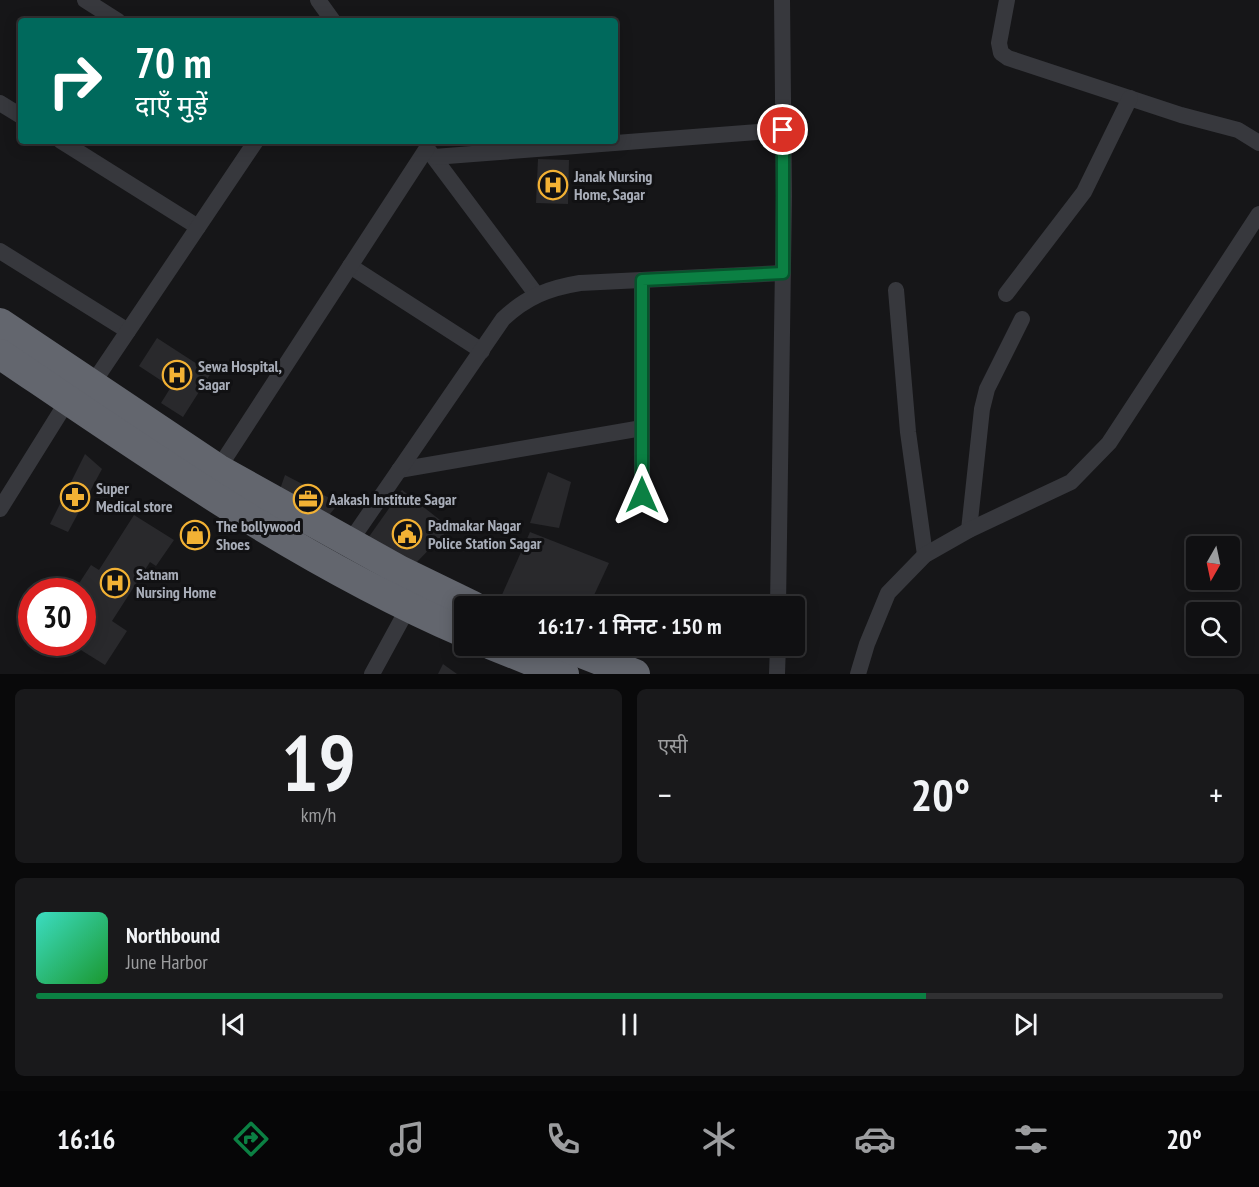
<!DOCTYPE html>
<html lang="hi">
<head>
<meta charset="utf-8">
<style>
  body { margin:0; font-family:"PT Sans Narrow","Noto Sans Devanagari",sans-serif; background:#19191b; color:#f1f3f6; height:100vh; display:flex; flex-direction:column; font-size:22px; white-space:nowrap }
  * { box-sizing:border-box; margin:0 }
  p { font-size:20px; color:#9c9d9f }
  .icon { flex:none; width:33px; height:33px; fill:none; stroke:currentColor; stroke-width:2; stroke-linecap:round; stroke-linejoin:round }
  .map { position:relative; height:674px; overflow:hidden }
  .sheet { display:flex; flex-direction:column; gap:15px; padding:15px; background:#09090a; flex:1 }
  .sheet>* { flex:none }
  .guide { position:absolute; left:18px; top:18px; width:600px; height:126px; border-radius:6px; box-shadow:0 3px 15px #0003,0 0 0 2px #303032; background:#00695c; color:#fff; overflow:hidden }
  .needle { width:39px; rotate:189deg }
  .tools { position:absolute; left:1186px; top:536px; display:grid; gap:12px }
  .tools a { display:grid; place-items:center; width:54px; height:54px; border-radius:6px; background:#101012; box-shadow:0 3px 15px #0003,0 0 0 2px #303032; font-size:30px }
  .speed { position:absolute; left:18px; top:578px; display:flex; gap:12px; font-size:30px; font-weight:700; text-align:center }
  .speed>* { display:grid; place-content:center; width:78px; height:78px; border-radius:50%; background:#101012; box-shadow:0 3px 15px #0003,0 0 0 2px #303032; line-height:1 }
  .speed .limit { border:9px solid #d22; background:#fff; color:#111 }
  .pin { position:absolute; display:grid; place-items:center; width:51px; height:51px; color:#fff; margin:-26px; border:3px solid #fff; border-radius:50%; box-shadow:0 2px 6px #0007 }
  .me { position:absolute; width:66px; margin:-33px; rotate:0deg; stroke-linejoin:round; filter:drop-shadow(0 0 4px #0008) }
  .turn { display:flex; align-items:center; gap:21px; height:126px; padding:0 18px; font-size:27px }
  .turn .icon { width:78px; height:78px; stroke-width:2.5 }
  .turn b { display:block; font-size:42px; line-height:51px }
  .big { font-size:45px; font-weight:600; line-height:1.1 }
  .sheet .widget { flex:1; display:flex; flex-direction:column; justify-content:center; gap:9px; min-width:0; padding:0 21px; border-radius:9px; background:#19191b }
  .sheet .dial { align-items:center; gap:0 }
  .dial b { font-size:78px; line-height:1 }
  .song { display:flex; align-items:center; gap:18px }
  .cover { width:72px; height:72px; border-radius:9px; background:linear-gradient(135deg,hsl(170 70% 55%),hsl(130 70% 35%)) }
  .played { height:6px; border-radius:3px; background:linear-gradient(90deg,#0b8043 75%,#303032 75%) }
  .keys { display:flex; justify-content:space-around; direction:ltr }
  .heat { display:flex; justify-content:space-between; align-items:center; font-size:33px; direction:ltr }
  .sheet .tiles { flex:1; display:grid; gap:15px; grid-template-columns:1fr 1fr }
  .widget:last-child { grid-column:span 2 }
  .trip { position:absolute; left:454px; top:596px; width:351px; height:60px; border-radius:6px; background:#101012; box-shadow:0 3px 15px #0003,0 0 0 2px #303032; font-weight:600; line-height:60px; text-align:center }
  .dock { display:flex; height:96px; justify-content:space-around; align-items:center; background:#060607; color:#9c9d9f }
  .dock .icon { width:42px; height:42px }
  .dock .on { color:#0b8043 }
  .dock b { font-size:27px; color:#f1f3f6 }
  .map>svg:first-child { display:block }
  .building { fill:#29292c }
  .lines { fill:none; stroke-linecap:round; stroke-linejoin:round }
  .street { stroke:#37383d; stroke-width:16 }
  .highway { stroke:#63666e; stroke-width:30 }
  .route-casing { stroke:#07532c; stroke-width:15 }
  .route { stroke:#0b8043; stroke-width:10 }
  .labels { text-anchor:middle; stroke-width:6; stroke-linejoin:round; paint-order:stroke }
  .poi-label { font-size:16px; font-weight:bold; fill:#a8adb8; stroke:#111113; text-anchor:start }
</style>
</head>
<body>
<div class="map">
<svg width="1259" height="674" viewBox="0 0 1259 674">
  <rect width="100%" height="100%" fill="#161618"/>
  <g class="building">
    <path d="M538,159l31,1 -1,44 -32,-1z"/>
    <path d="M157,338l54,35 -28,44 -22,-14 10,-16 -32,-21z"/>
    <path d="M85,454l17,15 -34,63 -18,-8z"/>
    <path d="M548,472l23,10 -12,46 -29,-5z"/>
    <path d="M285,475l54,28 -14,17 -47,-25z"/>
    <path d="M402,490l48,38 -38,39 -46,-26z"/>
    <path d="M134,515l40,25 -18,26 -6,-4 -38,59 15,10 -22,34 -37,-23h14v-51h-8l17,-26 8,5z"/>
    <path d="M530,532l79,31 -20,43h-92z"/>
    <path d="M443,664l14,10h-19z"/>
  </g>
  <g class="lines">
    <g class="street">
      <path d="M85,0l33,21"/>
      <path d="M318,0l15,21"/>
      <path d="M1007,0l-8,43 2,10 7,5 173,57 57,15 21,13"/>
      <path d="M0,103l21,13"/>
      <path d="M61,141l137,86"/>
      <path d="M429,151l107,143"/>
      <path d="M434,157l349,-27"/>
      <path d="M0,251l128,80"/>
      <path d="M350,266l132,85"/>
      <path d="M642,280v215"/>
      <path d="M896,290l12,142 17,123"/>
      <path d="M1006,294l78,-102 46,-94"/>
      <path d="M218,469l209,-321"/>
      <path d="M399,470l243,-42"/>
      <path d="M0,509l68,-109 25,-17 163,-242"/>
      <path d="M969,530l13,-121 5,-20 35,-70"/>
      <path d="M349,543l154,-224c23,-22 46,-31 77,-36l203,-10"/>
      <path d="M778,606l6,-410 -2,-196"/>
      <path d="M372,674l36,-66"/>
      <path d="M777,674l1,-29"/>
      <path d="M858,674l9,-30 21,-51 37,-38 44,-25 102,-48 38,-39 150,-229"/>
    </g>
    <g class="highway">
      <path d="M0,323l218,146 183,102 72,35"/>
      <path d="M0,354c149,101 299,207 465,279"/>
      <path d="M492,645l72,29"/>
      <path d="M561,645l74,29"/>
    </g>
  </g>
  <g class="lines">
    <g class="route-casing">
      <path id="route" d="M642,495v-215l141,-7v-143"/>
    </g>
    <use href="#route" class="route"/>
  </g>
  <defs>
    <g id="hospital-ring" transform="scale(1.5)"><circle r="9.5" fill="#111113" stroke="#f2b134" stroke-width="1.5"/><path d="M-5-5h3v3.5h4V-5h3V5h-3V1.5h-4V5h-3Z" fill="#f2b134"/></g>
    <g id="pharmacy-ring" transform="scale(1.5)"><circle r="9.5" fill="#111113" stroke="#f2b134" stroke-width="1.5"/><path d="M-2-6h4v4h4v4h-4v4h-4v-4h-4v-4h4Z" fill="#f2b134"/></g>
    <g id="office-ring" transform="scale(1.5)"><circle r="9.5" fill="#111113" stroke="#f2b134" stroke-width="1.5"/><path d="M-6-3h4V-5.5h4V-3h4V5H-6ZM-1-4.5V-3h2v-1.5ZM-6 0V1H6V0Z" fill="#f2b134"/></g>
    <g id="civic-ring" transform="scale(1.5)"><circle r="9.5" fill="#111113" stroke="#f2b134" stroke-width="1.5"/><path d="M-.6-6.5H3V-4.5H.6V-3L4-1V1h2V6H-6V1h2V-1L-.6-3ZM-1.2 2.5V6h2.4V2.5Z" fill="#f2b134"/></g>
    <g id="shop-ring" transform="scale(1.5)"><circle r="9.5" fill="#111113" stroke="#f2b134" stroke-width="1.5"/><path d="M-5-2.5h2.3a2.7 3.5 0 0 1 5.4 0H5L5.5 6h-11ZM-1.5-2.5h3a1.5 2.3 0 0 0-3 0Z" fill="#f2b134"/></g>
  </defs>
  <g fill-rule="evenodd">
    <use href="#hospital-ring" x="553" y="185"/>
    <use href="#hospital-ring" x="177" y="375"/>
    <use href="#pharmacy-ring" x="75" y="497"/>
    <use href="#office-ring" x="308" y="499"/>
    <use href="#civic-ring" x="407" y="534"/>
    <use href="#shop-ring" x="195" y="535"/>
    <use href="#hospital-ring" x="115" y="583"/>
  </g>
  <g class="labels">
    <g class="poi-label">
      <text x="574" y="182">Janak Nursing<tspan x="574" dy="18">Home, Sagar</tspan></text>
      <text x="198" y="372">Sewa Hospital,<tspan x="198" dy="18">Sagar</tspan></text>
      <text x="96" y="494">Super<tspan x="96" dy="18">Medical store</tspan></text>
      <text x="329" y="505">Aakash Institute Sagar</text>
      <text x="428" y="531">Padmakar Nagar<tspan x="428" dy="18">Police Station Sagar</tspan></text>
      <text x="216" y="532">The bollywood<tspan x="216" dy="18">Shoes</tspan></text>
      <text x="136" y="580">Satnam<tspan x="136" dy="18">Nursing Home</tspan></text>
    </g>
  </g>
</svg>
<div class="tools">
<a><svg class="needle" viewBox="-14 -14 28 28"><path d="M0-13l5 13h-10z" fill="#e53935"/><path d="M0 13l5-13h-10z" fill="#9c9d9f"/></svg></a>
<a><svg class="icon" aria-label="search" viewBox="0 0 24 24"><circle cx="10" cy="10" r="6"/><path d="M15 15l6 6"/></svg></a>
</div>
<div class="speed"><div class="limit">30</div></div>
<div class="pin" style="left:783px;top:130px;background:#d93025"><svg class="icon" aria-label="arrive" viewBox="0 0 24 24"><path d="M6 21V4h12l-3 4 3 4H6"/></svg></div>
<svg class="me" style="left:642px;top:495px" viewBox="-20 -20 40 40"><path d="M0-17L14 15 0 8-14 15z" fill="#0b8043" stroke="#fff" stroke-width="4"/></svg>
<div class="trip">16:17 · 1 मिनट · 150 m</div>
<div class="guide">
<div class="turn"><svg class="icon" aria-label="right" viewBox="0 0 24 24"><path d="M7 20v-9h11M14 6l5 5-5 5"/></svg><div><b>70 m</b>दाएँ मुड़ें</div></div>
</div>
</div>
<section class="sheet">
<div class="tiles">
<div class="widget dial"><b>19</b><p>km/h</p></div>
<div class="widget"><p>एसी</p>
<div class="heat"><a>−</a><b class="big">20°</b><a>+</a></div>
</div>
<div class="widget">
<div class="song"><i class="cover"></i><div><b>Northbound</b><p>June Harbor</p></div></div>
<div class="played"></div>
<div class="keys"><svg class="icon" aria-label="previous" viewBox="0 0 24 24"><path d="M18 5L8 12l10 7zM5 5v14"/></svg><svg class="icon" aria-label="pause" viewBox="0 0 24 24"><path d="M8 5v14M16 5v14"/></svg><svg class="icon" aria-label="next" viewBox="0 0 24 24"><path d="M6 5l10 7-10 7zM19 5v14"/></svg></div>
</div>
</div>
</section>
<nav class="dock">
<b>16:16</b>
<svg class="icon on" aria-label="directions" viewBox="0 0 24 24"><path d="M12 3l9 9-9 9-9-9zM9 14v-3h6M13 9l2 2-2 2"/></svg>
<svg class="icon" aria-label="music" viewBox="0 0 24 24"><path d="M9 18V5l10-2v13"/><circle cx="6" cy="18" r="3"/><circle cx="16" cy="16" r="3"/></svg>
<svg class="icon" aria-label="phone" viewBox="0 0 24 24"><path d="M5 4h4l2 5-3 2q2 4 5 5l2-3 5 2v4C11 20 4 13 5 4z"/></svg>
<svg class="icon" aria-label="climate" viewBox="0 0 24 24"><path d="M12 3v18M4 7l16 10M4 17L20 7"/></svg>
<svg class="icon" aria-label="car" viewBox="0 0 24 24"><path d="M5 17H2v-5l4-1 3-4h7l3 4 3 1v5h-3M9 17h6M6 11h13"/><circle cx="7" cy="17" r="2"/><circle cx="17" cy="17" r="2"/></svg>
<svg class="icon" aria-label="filters" viewBox="0 0 24 24"><path d="M4 7h16M4 17h16"/><circle cx="9" cy="7" r="2"/><circle cx="15" cy="17" r="2"/></svg>
<b>20°</b>
</nav>
</body>
</html>
